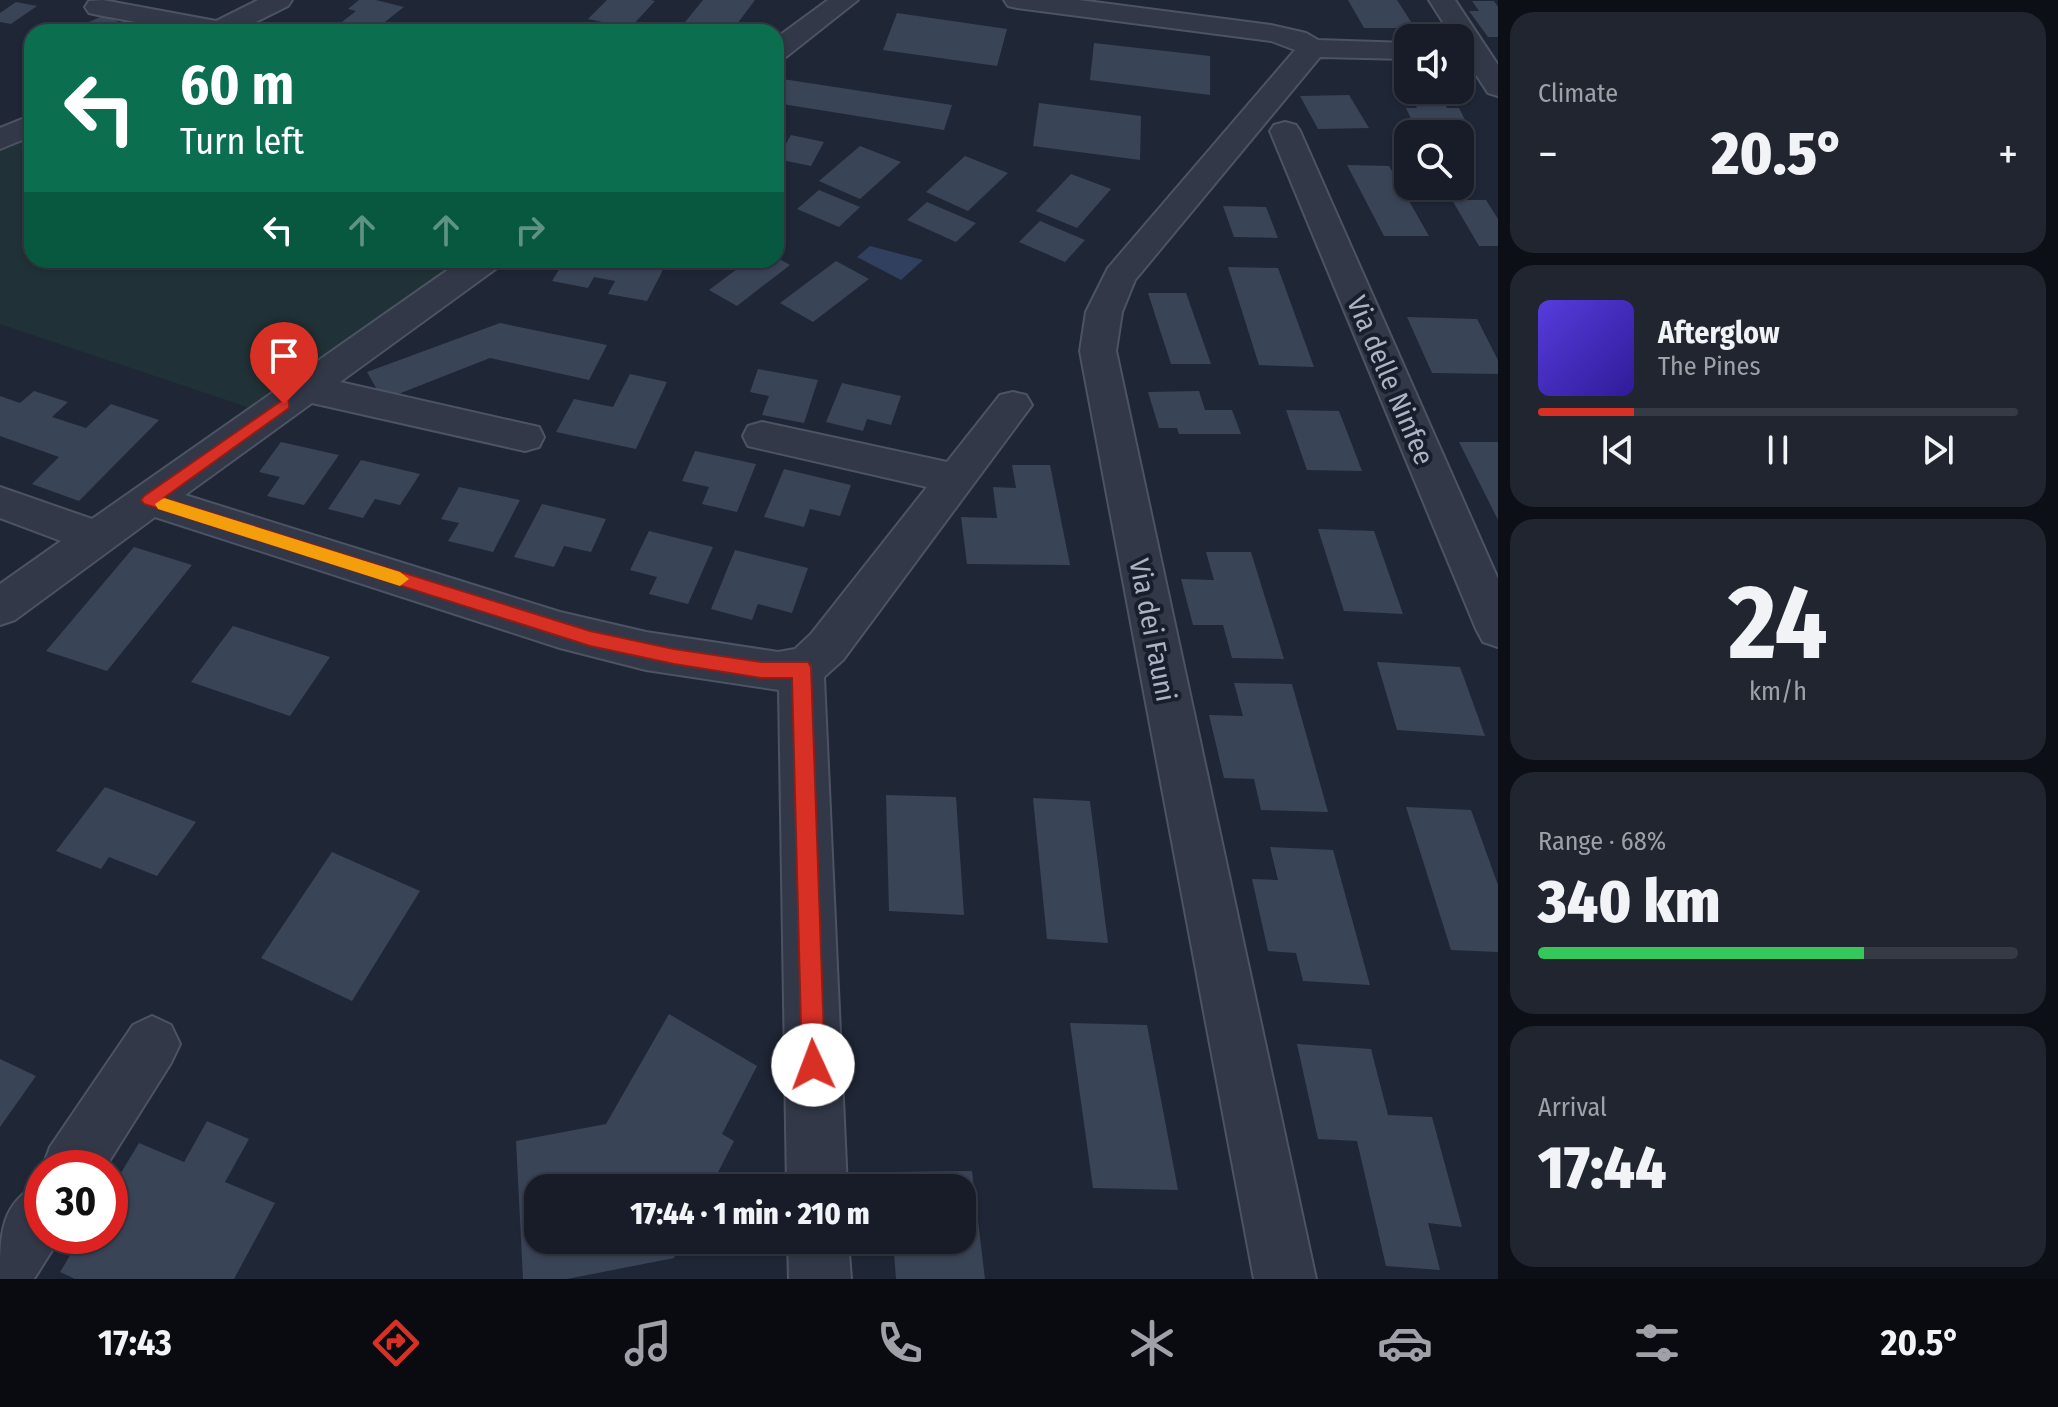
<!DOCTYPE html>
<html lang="en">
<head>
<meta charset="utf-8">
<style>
  body { margin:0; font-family:"Fira Sans Condensed",sans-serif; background:#202530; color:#f1f3f6; height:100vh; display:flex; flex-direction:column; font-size:30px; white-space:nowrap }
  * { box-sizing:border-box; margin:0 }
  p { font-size:26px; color:#9ea1a8 }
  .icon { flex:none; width:44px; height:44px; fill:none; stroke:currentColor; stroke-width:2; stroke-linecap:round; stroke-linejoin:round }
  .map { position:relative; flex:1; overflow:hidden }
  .panel { display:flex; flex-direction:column; gap:12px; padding:12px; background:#0d0f16; width:560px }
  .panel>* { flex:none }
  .banner { position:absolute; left:24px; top:24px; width:760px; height:244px; border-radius:24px; box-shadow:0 2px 6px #0004,0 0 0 2px #363a45; background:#0b6e4f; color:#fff; overflow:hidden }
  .tools { position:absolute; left:1394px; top:24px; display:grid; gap:16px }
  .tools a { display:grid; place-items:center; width:80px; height:80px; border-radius:16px; background:#171c28; box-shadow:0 2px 6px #0004,0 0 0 2px #363a45; font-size:40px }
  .speed { position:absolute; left:24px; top:1150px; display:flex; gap:16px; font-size:40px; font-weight:700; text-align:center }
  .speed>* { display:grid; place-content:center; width:104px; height:104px; border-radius:50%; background:#171c28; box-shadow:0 2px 6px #0004,0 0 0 2px #363a45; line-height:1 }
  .speed .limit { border:12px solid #d22; background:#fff; color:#111 }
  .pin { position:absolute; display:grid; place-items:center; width:68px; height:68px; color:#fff; margin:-82px -34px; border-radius:50% 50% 50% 0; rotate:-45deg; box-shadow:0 0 8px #0007 }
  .pin .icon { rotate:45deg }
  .me { position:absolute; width:88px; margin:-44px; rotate:358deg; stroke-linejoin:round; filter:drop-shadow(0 0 6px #0008) }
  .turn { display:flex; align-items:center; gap:28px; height:168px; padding:0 24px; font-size:36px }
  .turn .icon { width:104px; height:104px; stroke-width:2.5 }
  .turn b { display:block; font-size:56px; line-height:68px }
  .lanes { display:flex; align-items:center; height:76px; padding:0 24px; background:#0003; justify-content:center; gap:40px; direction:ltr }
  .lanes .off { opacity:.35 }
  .big { font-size:60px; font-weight:800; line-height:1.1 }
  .panel .widget { flex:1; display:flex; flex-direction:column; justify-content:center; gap:12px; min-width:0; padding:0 28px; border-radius:24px; background:#202530 }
  .panel .dial { align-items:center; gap:0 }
  .dial b { font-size:104px; line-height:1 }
  .song { display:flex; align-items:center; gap:24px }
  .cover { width:96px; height:96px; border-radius:12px; background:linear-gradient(135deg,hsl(250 70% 55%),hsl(250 70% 35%)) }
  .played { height:8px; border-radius:4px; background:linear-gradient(90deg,#d93025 20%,#363a45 20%) }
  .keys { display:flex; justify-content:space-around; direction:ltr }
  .heat { display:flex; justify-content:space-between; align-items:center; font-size:44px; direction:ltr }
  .charge { height:12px; border-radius:6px; background:linear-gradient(90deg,#34c759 68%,#363a45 0) }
  .trip { position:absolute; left:524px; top:1174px; width:452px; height:80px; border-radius:24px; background:#171c28; box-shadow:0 2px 6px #0004,0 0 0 2px #363a45; font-weight:800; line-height:80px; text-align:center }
  .menu { display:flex; height:128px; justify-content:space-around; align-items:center; background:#090b10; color:#9ea1a8 }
  .menu .icon { width:56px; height:56px }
  .menu .on { color:#d93025 }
  .menu b { font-size:36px; color:#f1f3f6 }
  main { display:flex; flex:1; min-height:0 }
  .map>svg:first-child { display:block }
  .green { fill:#203237 }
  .water { fill:#31405e }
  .building { fill:#3a4457 }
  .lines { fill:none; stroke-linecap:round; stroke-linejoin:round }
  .minor-casing { stroke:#4c5362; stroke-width:4 }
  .minor { fill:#323847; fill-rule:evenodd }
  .route { fill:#d93025; stroke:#8d1f18; stroke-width:2 }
  .slow { fill:#f59e0b }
  .labels { text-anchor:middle; stroke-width:8; stroke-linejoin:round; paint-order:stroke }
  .street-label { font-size:28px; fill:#acb3c4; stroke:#181e2b }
</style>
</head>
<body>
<main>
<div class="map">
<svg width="1498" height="1279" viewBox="0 0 1498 1279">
  <rect width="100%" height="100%" fill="#1f2636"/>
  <path class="green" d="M32,132v128h432l-214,148 -250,-84v-176z"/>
  <path class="water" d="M870,246l53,14 -22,20 -44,-23z"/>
  <g class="building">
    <path d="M359,0h17l28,7 -32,25h-54l11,-9 9,2 18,-14 -8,-2z"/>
    <path d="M607,0h44l4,1 -25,27 -42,-9z"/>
    <path d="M703,0h52l-24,32h-54z"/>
    <path d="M1348,0h49l18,28h-51z"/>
    <path d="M1472,1h22l4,6v30h-10l-19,-26h10z"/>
    <path d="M16,2l21,4 -26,18 -11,-2v-9z"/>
    <path d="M897,13l110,16 -10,37 -114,-16z"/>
    <path d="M105,15l23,12 -10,5h-52z"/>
    <path d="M1094,43l116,13v39l-120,-15z"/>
    <path d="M776,78l176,27 -8,25 -168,-27z"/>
    <path d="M1393,79h15v11h41l3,5h-12l7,13h12l7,14 -53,1 -7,-15h11l-7,-13 -8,-1z"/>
    <path d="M1349,95l20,33 -51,1 -18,-33z"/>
    <path d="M1039,103l102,13 -1,44 -107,-14z"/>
    <path d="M791,135l33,7 -13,24 -34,-7z"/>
    <path d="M860,146l41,16 -41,37 -41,-18z"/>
    <path d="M965,156l43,17 -40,38 -42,-19z"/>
    <path d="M1347,165l42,1 40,70h-45z"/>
    <path d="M1071,174l40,15 -34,39 -41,-17z"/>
    <path d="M819,190l41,17 -21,20 -42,-18z"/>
    <path d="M1452,200h34l12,19v27h-19z"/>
    <path d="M927,202l49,21 -20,19 -49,-22z"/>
    <path d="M1223,206l43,1 12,31 -44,-1z"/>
    <path d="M1040,221l45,19 -20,22 -46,-20z"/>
    <path d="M776,257l14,8 -53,41 -28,-16 40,-30h27z"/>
    <path d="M565,260h103l-21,41 -39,-7 7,-13 -21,-4 -6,11 -36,-7z"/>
    <path d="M836,261l33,18 -56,43 -33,-19z"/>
    <path d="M1228,267l50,1 36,99 -55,-2z"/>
    <path d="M1148,293h38l25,71h-40z"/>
    <path d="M1407,317l70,2 21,41v14l-66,-1z"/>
    <path d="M500,323l107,22 -18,35 -99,-22 -107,42 -16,-28z"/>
    <path d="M758,369l60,11 -14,43 -42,-8 7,-19 -19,-4z"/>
    <path d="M630,374l37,8 -31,67 -80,-17 18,-33 39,8z"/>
    <path d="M842,383l59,13 -10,29 -24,-6 -4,12 -37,-9z"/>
    <path d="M34,391l34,11 -16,15 34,11 25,-24 48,16 -80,81 -47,-17 27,-27 -59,-21v-40l20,7z"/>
    <path d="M1199,391l6,19h27l9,24h-62l-2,-6h-18l-11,-36z"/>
    <path d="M1286,410l53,1 23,60 -55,-1z"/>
    <path d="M281,442l58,13 -35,50 -37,-9 13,-19 -21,-5z"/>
    <path d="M1459,442h39v78z"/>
    <path d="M695,451l61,13 -19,48 -35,-8 7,-17 -27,-6z"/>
    <path d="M361,460l59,14 -20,31 -25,-6 -12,19 -35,-9z"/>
    <path d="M1012,465h38l20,100 -103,-1 -6,-47 36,1 -4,-31 23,1z"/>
    <path d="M784,469l67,16 -11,31 -30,-7 -6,18 -40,-10z"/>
    <path d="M459,487l61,13 -27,52 -45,-11 11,-18 -18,-4z"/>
    <path d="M542,504l64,15 -15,33 -27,-6 -10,21 -40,-10z"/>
    <path d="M1318,529l56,2 29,83 -59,-3z"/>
    <path d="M649,531l64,16 -25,57 -39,-10 8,-17 -27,-7z"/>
    <path d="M134,547l58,18 -85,106 -61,-20z"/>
    <path d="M735,550l73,18 -16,45 -34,-9 -6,16 -41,-11z"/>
    <path d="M1206,552h45l33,107 -52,-1 -9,-33h-30l-12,-46 33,1z"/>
    <path d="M233,626l97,31 -40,59 -99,-34z"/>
    <path d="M1377,662l83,5 25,69 -88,-6z"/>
    <path d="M1234,683l58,1 36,128 -67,-2 -7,-31 -30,-1 -15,-63 34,1z"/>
    <path d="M105,787l91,35 -39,54 -48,-19 -8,12 -45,-18z"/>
    <path d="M886,795l70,2 8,118 -75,-4z"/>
    <path d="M1033,798l57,3 18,142 -61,-4z"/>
    <path d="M1406,807l65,3 27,75v67l-47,-2z"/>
    <path d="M1270,847l63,3 37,135 -67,-4 -7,-28 -28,-2 -16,-72 26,1z"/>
    <path d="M332,852l88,39 -68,110 -91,-43z"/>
    <path d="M669,1014l88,52 -35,68 12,7 -24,47h-172v52h145l-9,18 -107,21h-44l-7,-138 90,-17z"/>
    <path d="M1070,1023l77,2 31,165 -85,-2z"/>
    <path d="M1297,1044l74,5 17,66 44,2 30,110 -34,-4 12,47 -54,-4 -29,-125 -39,-2z"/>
    <path d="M0,1059l36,17 -36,51z"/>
    <path d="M207,1121l42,18 -24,43 50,21 -41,76h-159l-15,-7 22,-36h28v-45l29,-48 45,19z"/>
    <path d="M972,1171l13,108h-89l-3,-39h69v-52h-73l-1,-16z"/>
  </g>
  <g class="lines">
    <g class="minor-casing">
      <g id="minor">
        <path d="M103,0l113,21 42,-21h34l-4,6 -44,22 3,4h-58l-91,-17 -9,-2 -4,-6 4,-6z"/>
        <path d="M828,0h30l-72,57 -10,2v-21z"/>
        <path d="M1004,0h75l192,25 35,8 12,7 90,3v16l-88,-2 -185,223 -13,32 -6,39 200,928h-62l-174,-928 6,-39 22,-44 187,-218 -24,-9 -254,-33 -9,-2z"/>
        <path d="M1429,0h26l43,65v31l-10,-3 -28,-43v-12h-7z"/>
        <path d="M32,115v21l-32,13v-21z"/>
        <path d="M1285,122l11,3 4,6 198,448v68l-15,-5 -7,-13 -206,-498 4,-6z"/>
        <path d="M462,260h40l-5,8 -157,114 199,45 5,10 -5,10 -14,4 -213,-48 -127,92 375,117 86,20 132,20 17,-3 16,-15 116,-147 -179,-41 -5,-10 5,-10 14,-4 185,40 53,-67 13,-3 13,3 6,10 -189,255 -19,17 23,511h-60l-8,-498 -133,-20 -86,-22 -405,-131 -140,103 -15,5v-41l61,-43 -61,-23v-31l92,32z"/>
        <path d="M152,1016l19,9 9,19 -9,19 -66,105 -63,1 8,-22 83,-122z"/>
        <path d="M42,1182v54h19l-27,43h-34c0,-45 0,-77 42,-97z"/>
        <path d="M788,1240h60l3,39h-62z"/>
      </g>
    </g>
    <use href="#minor" class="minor"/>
  </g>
  <path class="route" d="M284,399l5,1v8l-125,90 426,133 84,18 87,13h47l3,5 14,398 -4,9 -8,3 -8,-3 -3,-9 -10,-387h-31l-87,-14 -84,-18 -446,-142 -3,-4 3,-4z"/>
  <path class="slow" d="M164,498l236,74 9,7 -9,7 -242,-77 -3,-5z"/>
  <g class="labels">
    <g class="street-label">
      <text transform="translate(1391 380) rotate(67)" y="10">Via delle Ninfee</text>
      <text transform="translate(1153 630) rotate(79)" y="10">Via dei Fauni</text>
    </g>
  </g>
</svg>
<div class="tools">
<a><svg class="icon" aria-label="sound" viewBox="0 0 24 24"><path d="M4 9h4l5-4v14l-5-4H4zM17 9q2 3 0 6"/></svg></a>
<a><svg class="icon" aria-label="search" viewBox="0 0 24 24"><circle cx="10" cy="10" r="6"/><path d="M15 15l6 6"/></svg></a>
</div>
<div class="speed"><div class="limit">30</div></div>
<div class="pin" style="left:284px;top:404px;background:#d93025"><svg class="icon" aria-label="arrive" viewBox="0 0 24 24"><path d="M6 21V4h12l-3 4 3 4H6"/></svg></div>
<svg class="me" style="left:813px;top:1065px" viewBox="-20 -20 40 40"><circle r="19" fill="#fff"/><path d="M0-13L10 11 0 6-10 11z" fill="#d93025"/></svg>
<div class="trip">17:44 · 1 min · 210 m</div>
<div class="banner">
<div class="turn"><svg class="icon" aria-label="left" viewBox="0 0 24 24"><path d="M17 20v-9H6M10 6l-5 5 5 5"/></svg><div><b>60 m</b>Turn left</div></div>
<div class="lanes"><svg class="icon" aria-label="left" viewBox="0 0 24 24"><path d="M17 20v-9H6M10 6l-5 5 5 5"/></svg><svg class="icon off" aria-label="ahead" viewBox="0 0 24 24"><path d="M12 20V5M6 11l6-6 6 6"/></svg><svg class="icon off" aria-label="ahead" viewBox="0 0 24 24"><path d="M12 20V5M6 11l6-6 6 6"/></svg><svg class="icon off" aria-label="right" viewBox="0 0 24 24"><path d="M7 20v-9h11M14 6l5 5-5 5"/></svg></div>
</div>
</div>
<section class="panel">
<div class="widget"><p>Climate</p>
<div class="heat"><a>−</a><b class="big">20.5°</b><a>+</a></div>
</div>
<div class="widget">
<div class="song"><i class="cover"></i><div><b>Afterglow</b><p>The Pines</p></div></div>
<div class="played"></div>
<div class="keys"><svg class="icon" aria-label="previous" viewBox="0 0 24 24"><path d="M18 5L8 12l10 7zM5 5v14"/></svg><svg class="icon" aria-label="pause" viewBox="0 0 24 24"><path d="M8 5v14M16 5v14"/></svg><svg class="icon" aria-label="next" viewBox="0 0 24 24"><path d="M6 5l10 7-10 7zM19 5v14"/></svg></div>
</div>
<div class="widget dial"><b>24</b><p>km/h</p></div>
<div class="widget"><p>Range · 68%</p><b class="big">340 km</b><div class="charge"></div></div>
<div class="widget"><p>Arrival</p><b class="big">17:44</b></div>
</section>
</main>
<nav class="menu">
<b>17:43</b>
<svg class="icon on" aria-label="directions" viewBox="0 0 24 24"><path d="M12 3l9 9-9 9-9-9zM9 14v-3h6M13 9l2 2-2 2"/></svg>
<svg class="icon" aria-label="music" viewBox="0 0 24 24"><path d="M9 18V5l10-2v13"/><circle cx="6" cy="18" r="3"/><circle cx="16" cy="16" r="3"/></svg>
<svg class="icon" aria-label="phone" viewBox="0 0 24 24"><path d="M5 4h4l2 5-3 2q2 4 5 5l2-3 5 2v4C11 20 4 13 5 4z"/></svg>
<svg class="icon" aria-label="climate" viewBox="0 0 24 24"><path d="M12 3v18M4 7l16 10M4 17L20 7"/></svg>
<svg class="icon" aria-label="car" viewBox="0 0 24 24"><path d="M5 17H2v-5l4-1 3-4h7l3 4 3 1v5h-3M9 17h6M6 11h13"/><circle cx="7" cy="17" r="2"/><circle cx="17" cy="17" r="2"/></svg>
<svg class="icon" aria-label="filters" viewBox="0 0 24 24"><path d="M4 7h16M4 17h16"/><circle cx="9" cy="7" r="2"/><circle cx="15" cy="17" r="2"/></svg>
<b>20.5°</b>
</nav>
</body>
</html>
